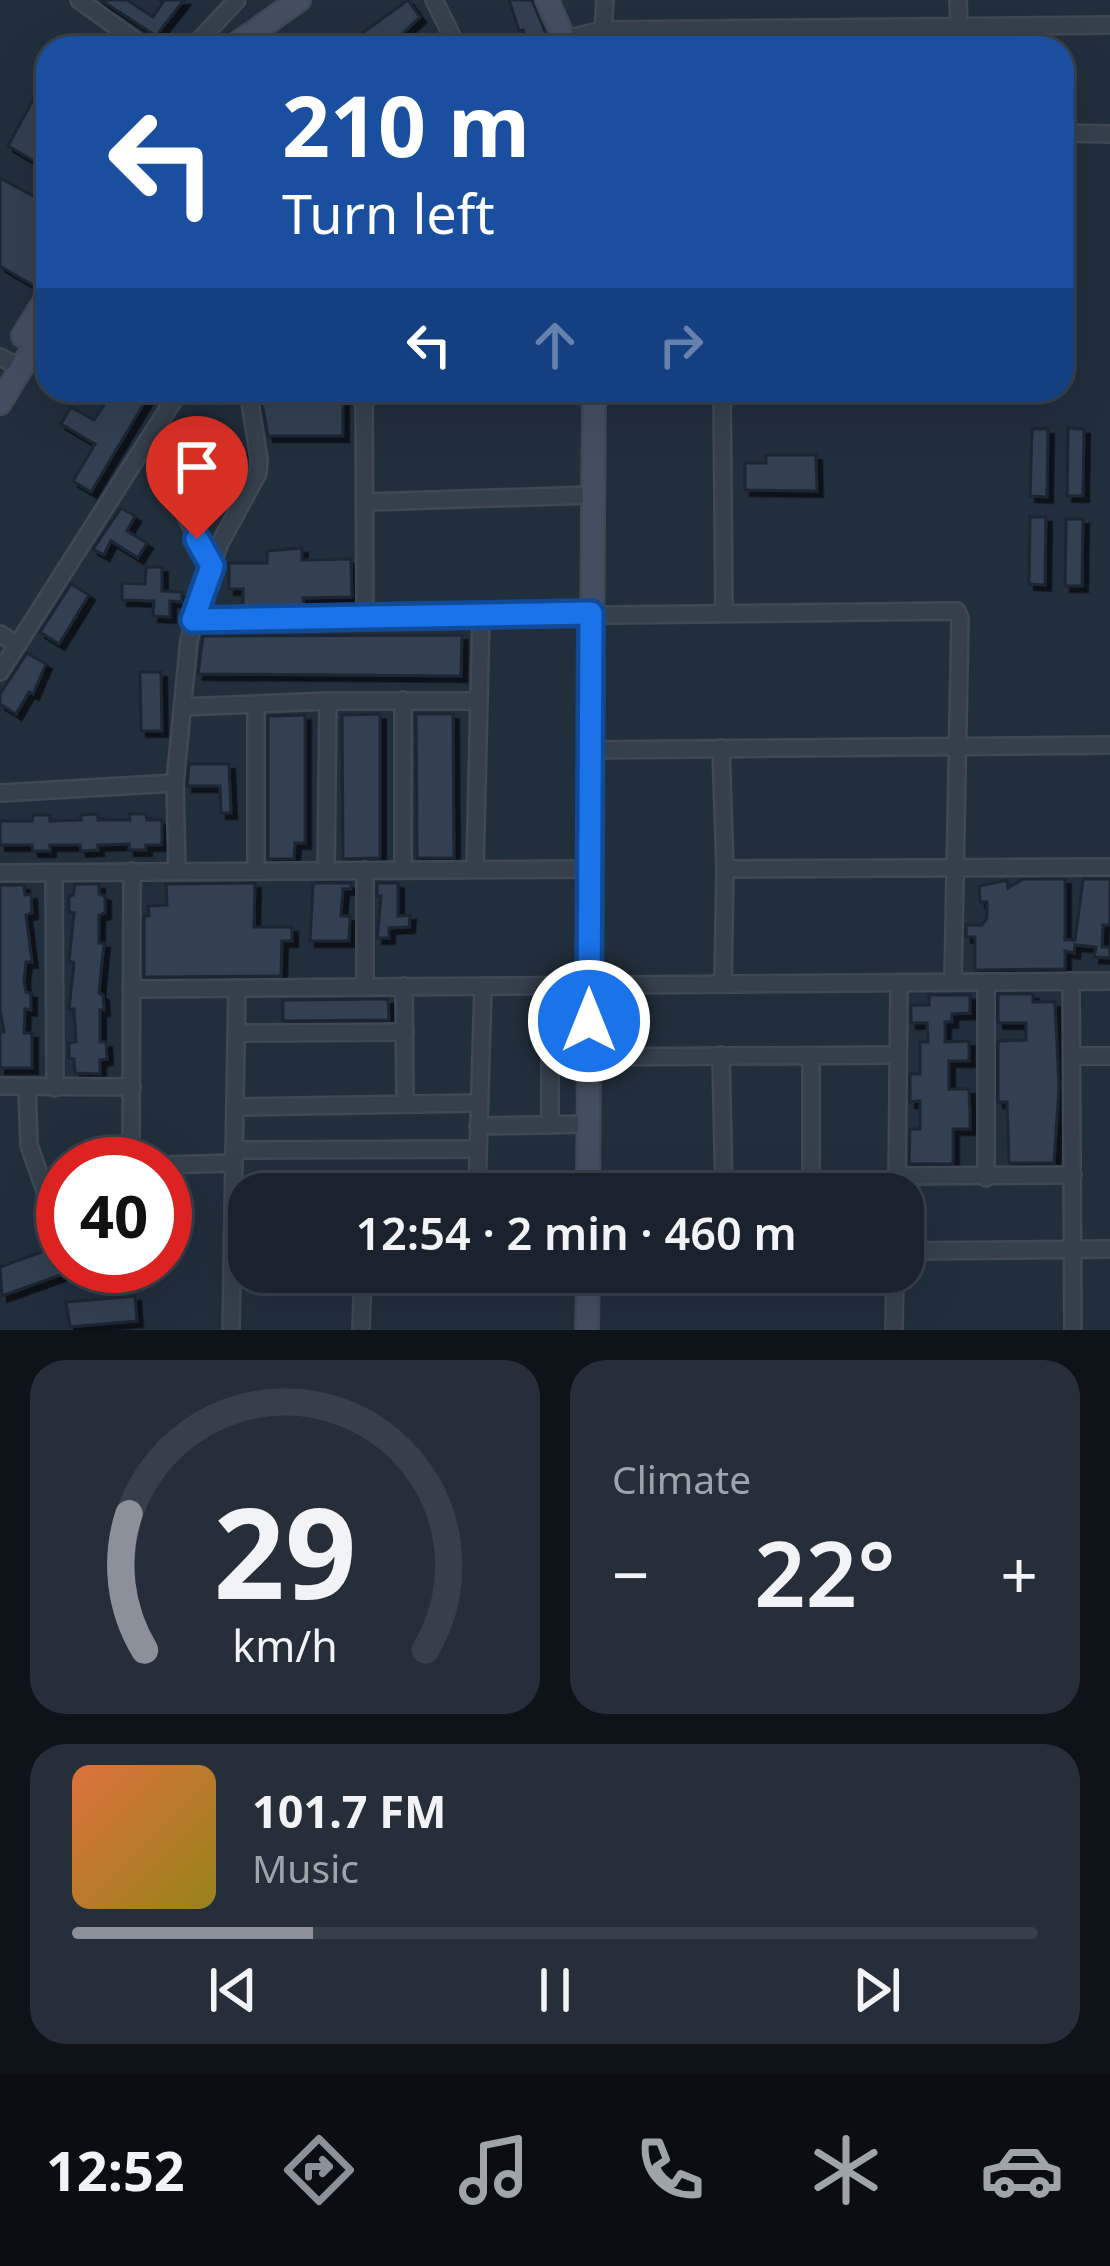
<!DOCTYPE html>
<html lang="en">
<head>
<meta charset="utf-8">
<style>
  body { margin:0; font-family:"Noto Sans",sans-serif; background:#262f39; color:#f1f3f6; height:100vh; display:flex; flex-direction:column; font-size:45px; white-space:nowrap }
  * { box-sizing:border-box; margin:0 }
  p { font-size:39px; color:#9fa4aa }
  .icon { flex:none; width:66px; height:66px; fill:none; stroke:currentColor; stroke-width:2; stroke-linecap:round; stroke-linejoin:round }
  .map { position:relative; height:1330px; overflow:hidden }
  .panel { display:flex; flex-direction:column; gap:30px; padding:30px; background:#0e1319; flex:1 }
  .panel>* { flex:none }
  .banner { position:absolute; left:36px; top:36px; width:1038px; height:366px; border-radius:36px; box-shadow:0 12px 48px #0002,0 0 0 3px #373f49; background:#1a4fa0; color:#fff; overflow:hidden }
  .speed { position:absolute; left:36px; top:1137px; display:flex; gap:24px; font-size:60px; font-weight:700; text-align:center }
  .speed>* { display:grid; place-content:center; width:156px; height:156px; border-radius:50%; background:#19222d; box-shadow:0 12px 48px #0002,0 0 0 3px #373f49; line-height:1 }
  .speed .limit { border:18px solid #d22; background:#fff; color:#111 }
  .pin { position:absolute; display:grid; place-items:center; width:102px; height:102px; color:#fff; margin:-123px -51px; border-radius:50% 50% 50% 0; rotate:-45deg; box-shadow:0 0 12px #0007 }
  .pin .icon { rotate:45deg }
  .me { position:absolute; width:132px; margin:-66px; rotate:0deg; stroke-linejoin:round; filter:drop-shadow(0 0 9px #0008) }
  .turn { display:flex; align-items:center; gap:42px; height:252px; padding:0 48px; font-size:54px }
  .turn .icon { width:156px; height:156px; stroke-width:2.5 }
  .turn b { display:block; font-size:84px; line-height:102px }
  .lanes { display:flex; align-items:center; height:114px; padding:0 48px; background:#0003; justify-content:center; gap:60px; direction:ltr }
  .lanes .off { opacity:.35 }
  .big { font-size:90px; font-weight:600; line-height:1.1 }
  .panel .widget { flex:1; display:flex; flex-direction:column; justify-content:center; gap:18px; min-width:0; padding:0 42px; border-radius:36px; background:#262f39 }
  .panel .dial { align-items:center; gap:0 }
  .dial svg { height:312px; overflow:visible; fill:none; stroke:#373f49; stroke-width:7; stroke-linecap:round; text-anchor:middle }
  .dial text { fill:#f1f3f6; stroke:none }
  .song { display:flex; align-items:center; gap:36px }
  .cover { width:144px; height:144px; border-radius:18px; background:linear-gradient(135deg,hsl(20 70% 55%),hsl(50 70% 35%)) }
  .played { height:12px; border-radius:6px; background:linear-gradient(90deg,#8c9099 25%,#373f49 25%) }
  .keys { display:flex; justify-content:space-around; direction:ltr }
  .heat { display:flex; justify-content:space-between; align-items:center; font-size:66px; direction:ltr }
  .panel .tiles { flex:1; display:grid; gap:30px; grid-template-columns:1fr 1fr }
  .widget:last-child { grid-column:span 2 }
  .trip { position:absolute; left:228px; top:1173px; width:696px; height:120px; border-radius:36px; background:#19222d; box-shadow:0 12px 48px #0002,0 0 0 3px #373f49; font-weight:600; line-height:120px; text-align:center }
  .dock { display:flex; height:192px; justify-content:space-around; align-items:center; background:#0a0e12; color:#9fa4aa }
  .dock .icon { width:84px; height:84px }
  .dock .active { color:#8c9099 }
  .dock b { font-size:54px; color:#f1f3f6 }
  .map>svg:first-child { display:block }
  .building { fill:#303f51; stroke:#1c2733; stroke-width:3; filter:url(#shadow) }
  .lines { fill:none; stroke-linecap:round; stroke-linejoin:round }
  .street-casing { stroke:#3e4955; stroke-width:20 }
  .secondary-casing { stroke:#3e4955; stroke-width:26 }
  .street { stroke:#35404c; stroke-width:15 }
  .secondary { stroke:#434f60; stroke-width:21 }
  .route-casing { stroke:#114b97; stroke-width:30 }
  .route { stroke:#1a73e8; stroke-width:21 }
</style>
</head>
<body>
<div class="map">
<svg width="1110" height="1330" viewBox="0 0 1110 1330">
  <defs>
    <filter id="shadow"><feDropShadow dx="5.5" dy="5.5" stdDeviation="0" flood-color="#0009"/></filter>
  </defs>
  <rect width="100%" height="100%" fill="#212e3c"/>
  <g class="building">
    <path d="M101,0h26l26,17 10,-15 -3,-2h24l-28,36z"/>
    <path d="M408,0l12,17 -26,25 -22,6 -11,-14z"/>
    <path d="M509,0h23l19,46 -20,2 -8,-18 -4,1z"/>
    <path d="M35,96l13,7v66l-40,-23z"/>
    <path d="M0,178l48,26v63l-12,20 -36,-21z"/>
    <path d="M114,390h38l-61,102 -18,-11 22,-37 -34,-20 10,-17 23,13z"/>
    <path d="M261,398h82v38h-75z"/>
    <path d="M1068,428l16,1 -1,67h-16z"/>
    <path d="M1032,429h16l-1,68 -17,-1z"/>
    <path d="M210,432l32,19 -33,58 -19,-11 -9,-17z"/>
    <path d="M766,455h50l1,36 -72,-1v-27h21z"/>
    <path d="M121,508l14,8 -8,15 20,12 -9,15 -27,-17 -7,14 -11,-6z"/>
    <path d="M1030,517h16l-1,68 -16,-1z"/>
    <path d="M1066,519h17l-1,67h-17z"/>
    <path d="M302,548v12l49,-1 1,38 -49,1 1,9h-61v-18h-14v-26h38v-12z"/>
    <path d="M146,567h16v24l20,1v10l-12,-1v16l-17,-1 1,-15 -32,-1v-17l23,1z"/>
    <path d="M71,584l18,11 -30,49 -19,-12z"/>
    <path d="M462,635l-1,41 -263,-2 5,-38z"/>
    <path d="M27,653l19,11 -13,30 -4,-2 -13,22 -16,-10v-10z"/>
    <path d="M140,672h21l1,59h-21z"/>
    <path d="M380,714v144l-37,1 -1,-144z"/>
    <path d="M416,714h37l1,144h-37z"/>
    <path d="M305,715v128h-10l-1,16h-26v-143z"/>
    <path d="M189,764h40l2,49h-10l-1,-27h-33z"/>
    <path d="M98,814v6h32l-1,-6h17l1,6h15v25h-16v5h-17v-6l-31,1v5l-17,1 -1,-6h-30v6h-17l-1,-6h-32v-24h32l1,-6h17v6l31,-1v-5z"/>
    <path d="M1023,879h42v61h10l8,-61h27v46h-7l-1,22h8v11l-16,-1 2,-10 -21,-2 -1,8 -9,-2v18l-90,1v-33h-9v-12h16l5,-7v-16h-7l-1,-16 28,-6 1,8z"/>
    <path d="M255,883l-1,44h38v14h-10l-1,35 -137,1v-61h5l-1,-10 19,-1 -1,-21z"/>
    <path d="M313,883h38v6h-8l-2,27h9l-1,25h-39z"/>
    <path d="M377,883h21v33l12,-1 -1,12 -20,1v10h-12l4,-42h-4z"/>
    <path d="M75,884h24v10l6,2v17l-6,2v28h5l-5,50 4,2 1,15h-4v32h6l1,17 -7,1v14l-25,-1 -1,-14 -5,-1v-15l7,-1 -2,-33h-5l5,-46 -5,-2 5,-48 -5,-1v-16l4,-1z"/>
    <path d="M0,885h24l1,10 6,-1 1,19 -6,2 6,47h-6l-2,19 2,11 5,1v17l-6,-1 -1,24h8v35h-32v-36h4l-4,-22z"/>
    <path d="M998,994h35v8h22l4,86 -5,75h-45l-2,-61h-9v-61l28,-1v-17h-28z"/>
    <path d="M929,995h41v18l-18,1v8h-7v20l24,-1v20h-20v28h20l1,26v14h-17v35h-44l1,-35h10v-28l-10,1v-28h10v-32h8l-1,-19h-16v-18h18z"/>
    <path d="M388,999l1,21 -106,1v-21z"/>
    <path d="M63,1244v30l-61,22 -2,-29z"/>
    <path d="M135,1296l2,25 -67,6 -4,-25z"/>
  </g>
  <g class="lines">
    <g class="street-casing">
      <g id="street">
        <path d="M79,0l67,48"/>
        <path d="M434,0l24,48"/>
        <path d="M958,0l2,48"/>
        <path d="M603,30l2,-30"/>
        <path d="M565,39l38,-9 507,-5"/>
        <path d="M192,48l45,-48"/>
        <path d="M1062,133l48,1"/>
        <path d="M0,357l21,11"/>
        <path d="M364,390l1,227"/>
        <path d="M722,390l2,221"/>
        <path d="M147,442l65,124"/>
        <path d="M366,502l228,-7"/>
        <path d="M193,620l764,-9 3,7 -7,364"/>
        <path d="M0,634l17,11"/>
        <path d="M0,672l180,-282"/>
        <path d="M183,707l145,-6h151"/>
        <path d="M721,748l4,121 -2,115"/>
        <path d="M590,750l520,-5"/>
        <path d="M0,793l175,-10"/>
        <path d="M475,869l6,-254"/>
        <path d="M725,869l385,-2"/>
        <path d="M177,870l-2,-87 14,-143 30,-95 39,-72 1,-14 -11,-69"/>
        <path d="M365,870v117"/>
        <path d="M403,870v-170"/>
        <path d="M132,871l-1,282 7,11"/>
        <path d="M256,871v-167"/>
        <path d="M326,871l2,-170"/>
        <path d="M0,873l590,-4"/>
        <path d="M54,873l1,215"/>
        <path d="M1071,981l2,349"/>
        <path d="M550,985v140"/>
        <path d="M404,986l1,117"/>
        <path d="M131,989l979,-8"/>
        <path d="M236,1033l169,-1"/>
        <path d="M721,1055l3,139"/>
        <path d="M1072,1056h38"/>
        <path d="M589,1057l308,-2"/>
        <path d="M0,1086l132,1"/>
        <path d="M27,1087l2,58 21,60"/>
        <path d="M235,1107l243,-4"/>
        <path d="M478,1126l110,-2"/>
        <path d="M234,1150l243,-1"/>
        <path d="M165,1165l69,-2"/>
        <path d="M897,1176l176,-1"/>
        <path d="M986,1178v-196"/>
        <path d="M477,1194l6,-208"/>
        <path d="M811,1194v-138"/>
        <path d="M897,1194l2,-211"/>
        <path d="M903,1251l207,-2"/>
        <path d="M231,1330l6,-342"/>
        <path d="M361,1330l2,-58"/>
        <path d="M894,1330l1,-58"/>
      </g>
    </g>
    <g class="secondary-casing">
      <g id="secondary">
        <path d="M547,0l21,48"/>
        <path d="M231,48l68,-48"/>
        <path d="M23,336l25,-40"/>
        <path d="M0,403l48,-79"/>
        <path d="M588,1194l6,-804"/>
        <path d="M587,1330l1,-58"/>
      </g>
    </g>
    <use href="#street" class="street"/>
    <use href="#secondary" class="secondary"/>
  </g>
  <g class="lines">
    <g class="route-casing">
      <path id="route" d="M197,539l15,27 -19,54 398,-7 -2,408"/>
    </g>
    <use href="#route" class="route"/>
  </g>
</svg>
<div class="speed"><div class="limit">40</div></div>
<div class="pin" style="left:197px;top:539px;background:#d93025"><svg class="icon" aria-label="arrive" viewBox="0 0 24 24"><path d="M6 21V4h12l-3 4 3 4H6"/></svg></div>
<svg class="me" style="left:589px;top:1021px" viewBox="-20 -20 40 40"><circle r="17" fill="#1a73e8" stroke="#fff" stroke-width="3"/><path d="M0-11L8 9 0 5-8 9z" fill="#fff"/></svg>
<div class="trip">12:54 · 2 min · 460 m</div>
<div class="banner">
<div class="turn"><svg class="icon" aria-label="left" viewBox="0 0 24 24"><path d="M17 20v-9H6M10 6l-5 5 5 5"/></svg><div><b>210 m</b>Turn left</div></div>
<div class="lanes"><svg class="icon" aria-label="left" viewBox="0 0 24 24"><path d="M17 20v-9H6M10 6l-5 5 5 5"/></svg><svg class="icon off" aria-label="ahead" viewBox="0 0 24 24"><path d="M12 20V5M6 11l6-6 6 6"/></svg><svg class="icon off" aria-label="right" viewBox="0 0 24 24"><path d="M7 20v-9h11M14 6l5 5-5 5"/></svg></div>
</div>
</div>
<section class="panel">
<div class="tiles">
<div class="widget dial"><svg viewBox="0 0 100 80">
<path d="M14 69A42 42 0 1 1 86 69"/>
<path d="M14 69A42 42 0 0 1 10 34" stroke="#8c9099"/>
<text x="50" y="56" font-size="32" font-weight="700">29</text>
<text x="50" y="72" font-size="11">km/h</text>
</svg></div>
<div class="widget"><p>Climate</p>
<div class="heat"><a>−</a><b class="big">22°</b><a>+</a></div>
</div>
<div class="widget">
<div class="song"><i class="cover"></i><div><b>101.7 FM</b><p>Music</p></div></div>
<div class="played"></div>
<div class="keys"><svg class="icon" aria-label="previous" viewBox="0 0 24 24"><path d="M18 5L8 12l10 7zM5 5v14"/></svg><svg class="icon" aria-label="pause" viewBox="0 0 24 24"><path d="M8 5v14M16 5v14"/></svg><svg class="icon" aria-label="next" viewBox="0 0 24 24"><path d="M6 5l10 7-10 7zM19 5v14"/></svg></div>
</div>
</div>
</section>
<nav class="dock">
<b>12:52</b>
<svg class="icon active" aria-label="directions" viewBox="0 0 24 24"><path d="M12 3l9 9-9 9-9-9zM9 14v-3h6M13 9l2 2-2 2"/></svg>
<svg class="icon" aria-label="music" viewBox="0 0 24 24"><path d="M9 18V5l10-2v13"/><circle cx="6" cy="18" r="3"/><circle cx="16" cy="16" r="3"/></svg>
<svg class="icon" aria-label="phone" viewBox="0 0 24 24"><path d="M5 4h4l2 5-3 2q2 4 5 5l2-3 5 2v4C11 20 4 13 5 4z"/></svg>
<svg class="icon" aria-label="climate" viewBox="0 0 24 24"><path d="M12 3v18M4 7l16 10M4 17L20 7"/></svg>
<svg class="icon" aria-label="car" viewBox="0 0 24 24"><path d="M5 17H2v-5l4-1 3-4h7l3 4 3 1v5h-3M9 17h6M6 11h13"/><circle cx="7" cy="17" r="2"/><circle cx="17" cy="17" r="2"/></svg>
</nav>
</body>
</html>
